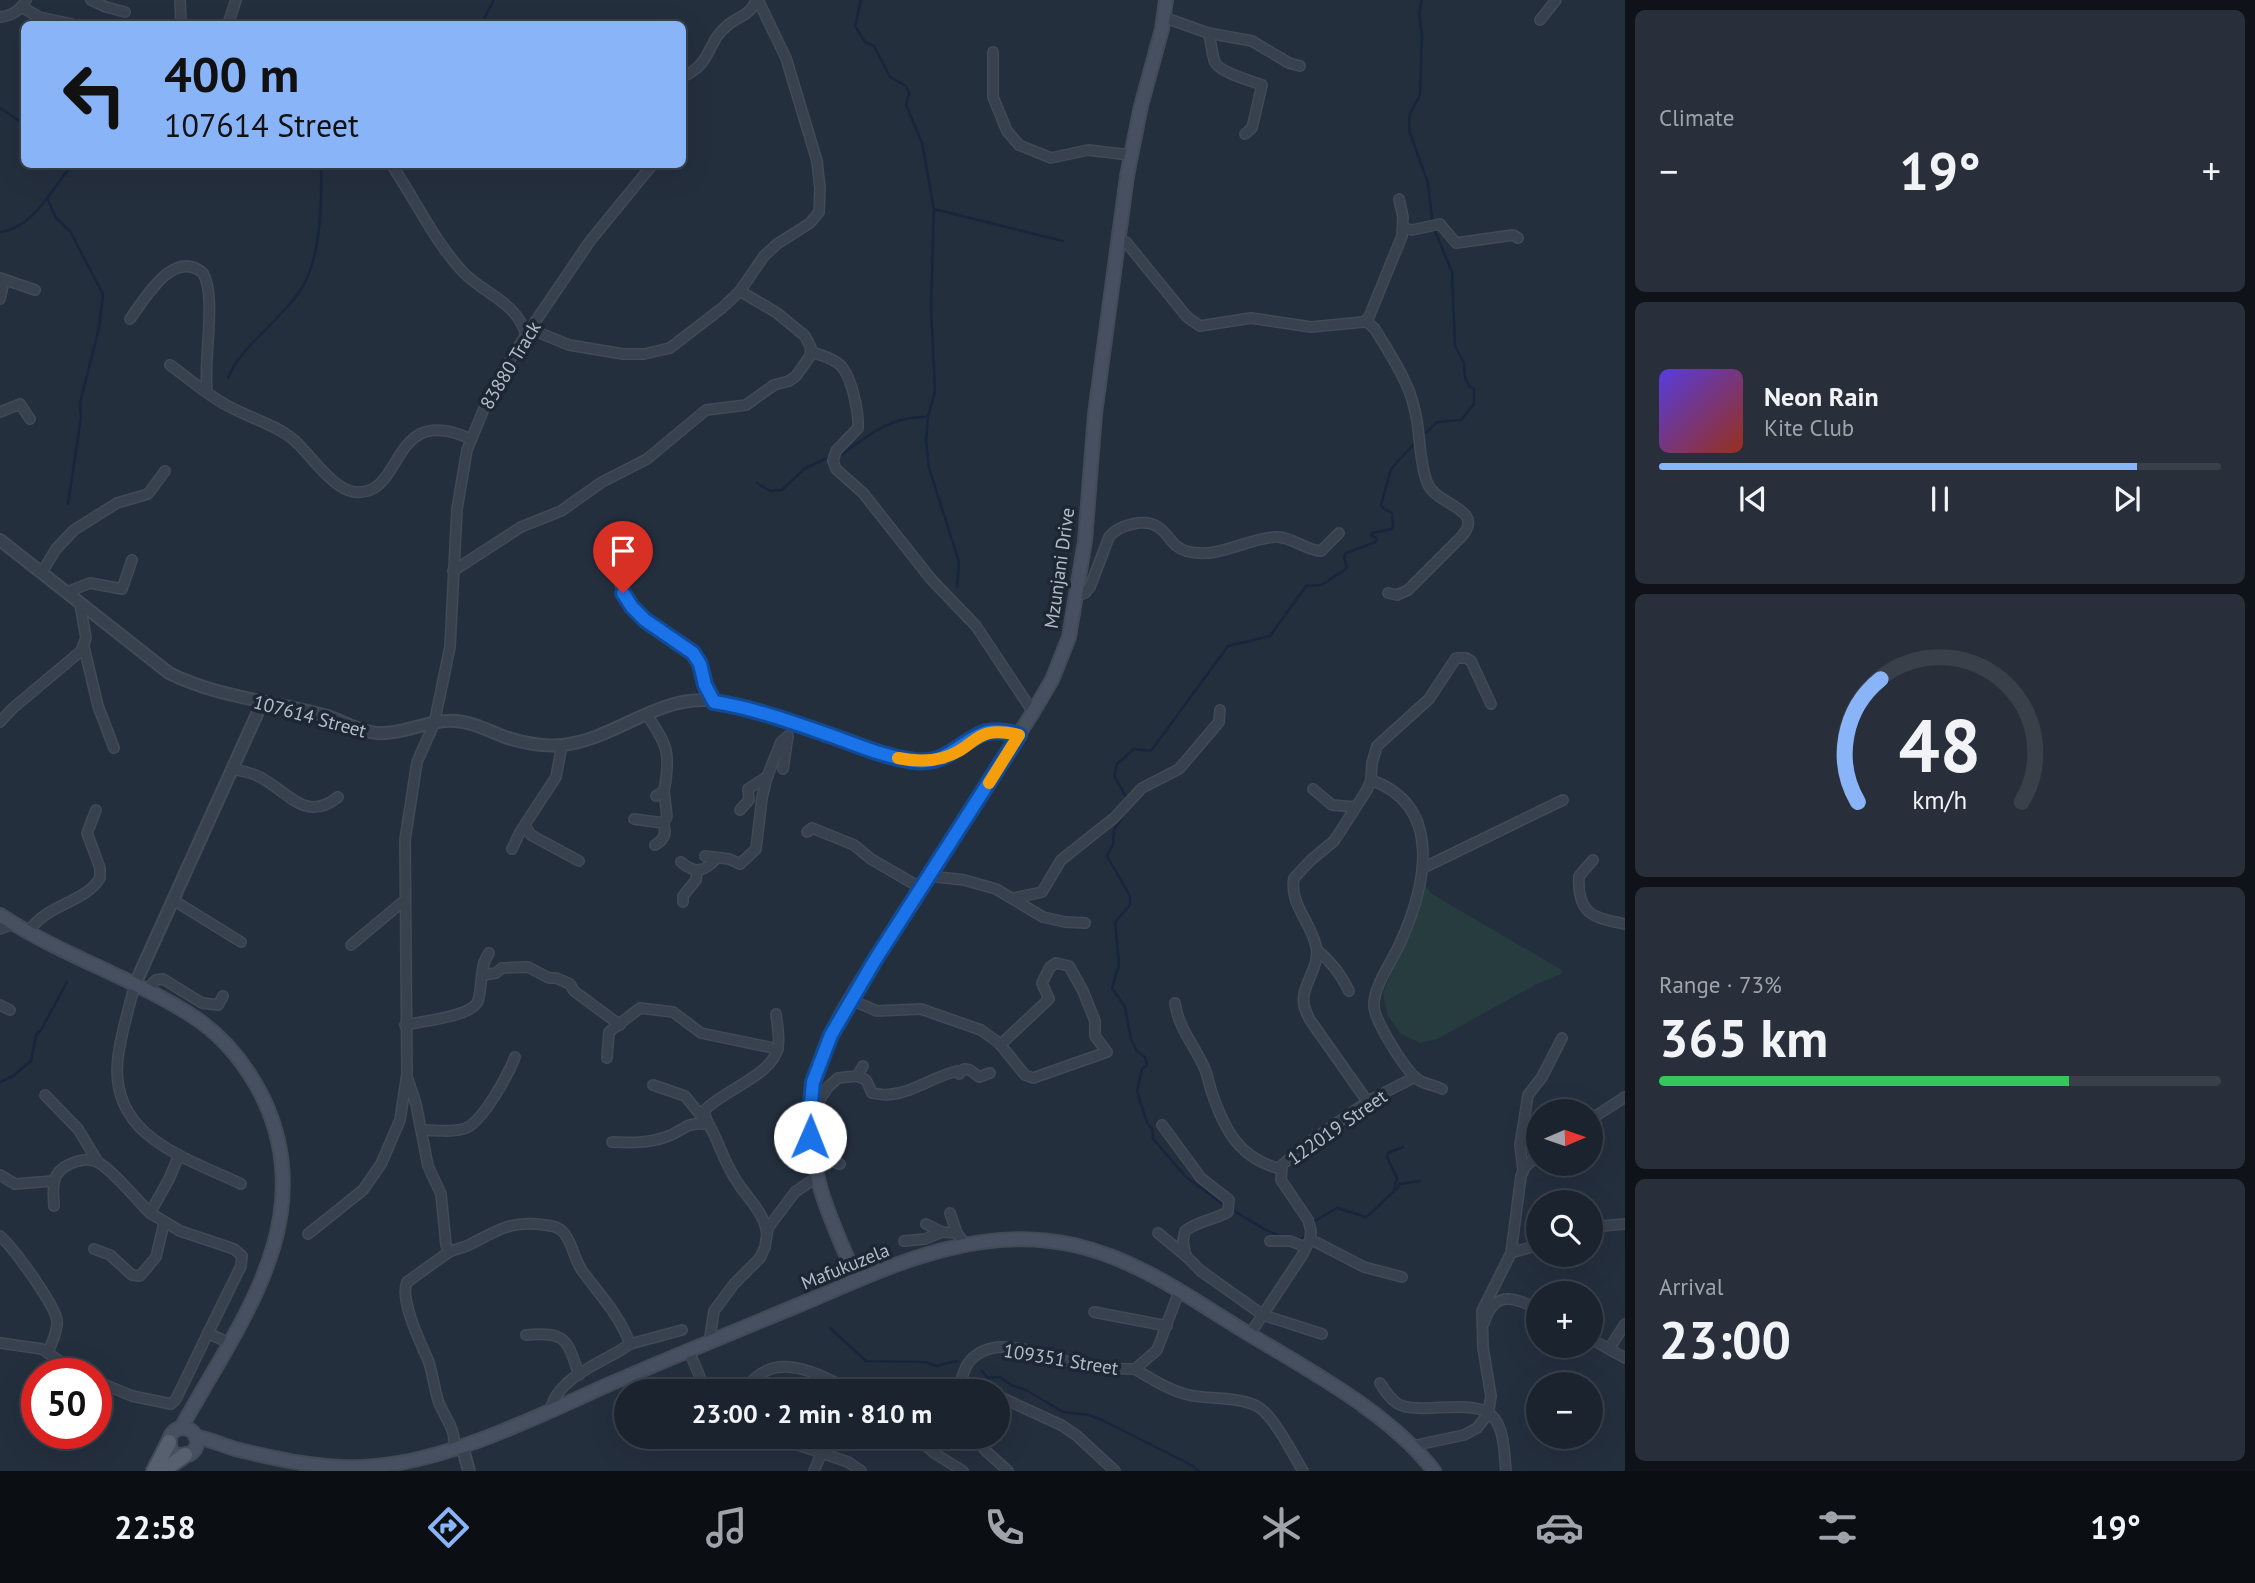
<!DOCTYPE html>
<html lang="en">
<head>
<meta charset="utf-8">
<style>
  body { margin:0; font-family:"PT Sans",sans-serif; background:#282f3a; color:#f1f3f6; height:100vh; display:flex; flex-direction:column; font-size:26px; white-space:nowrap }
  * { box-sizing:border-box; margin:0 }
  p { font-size:23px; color:#a0a4aa }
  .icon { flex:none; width:38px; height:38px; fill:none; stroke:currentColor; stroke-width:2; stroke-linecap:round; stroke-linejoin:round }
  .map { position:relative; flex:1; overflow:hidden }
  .side { display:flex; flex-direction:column; gap:10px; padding:10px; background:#0f1319; width:630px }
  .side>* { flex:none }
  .top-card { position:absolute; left:21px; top:21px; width:665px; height:147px; border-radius:10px; box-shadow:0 7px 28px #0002,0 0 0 2px #39404a; background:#8ab4f8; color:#111; overflow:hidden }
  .needle { width:46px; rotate:88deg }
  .tools { position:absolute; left:1526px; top:1099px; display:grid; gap:14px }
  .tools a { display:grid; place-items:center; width:77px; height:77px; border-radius:50%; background:#1b232e; box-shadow:0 7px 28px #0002,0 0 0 2px #39404a; font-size:35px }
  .speed { position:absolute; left:21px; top:1358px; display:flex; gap:14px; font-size:35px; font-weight:700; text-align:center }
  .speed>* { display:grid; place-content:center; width:91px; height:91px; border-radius:50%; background:#1b232e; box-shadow:0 7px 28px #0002,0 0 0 2px #39404a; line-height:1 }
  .speed .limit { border:10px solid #d22; background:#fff; color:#111 }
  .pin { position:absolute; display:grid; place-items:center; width:60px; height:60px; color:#fff; margin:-72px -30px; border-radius:50% 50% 50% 0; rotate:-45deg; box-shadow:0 0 7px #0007 }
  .pin .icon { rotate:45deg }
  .me { position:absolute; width:77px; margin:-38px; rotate:1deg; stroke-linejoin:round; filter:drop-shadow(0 0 5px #0008) }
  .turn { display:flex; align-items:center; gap:24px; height:147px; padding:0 28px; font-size:32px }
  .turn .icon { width:91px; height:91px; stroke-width:2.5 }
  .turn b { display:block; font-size:49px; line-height:60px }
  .big { font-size:52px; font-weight:800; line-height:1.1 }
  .side .card { flex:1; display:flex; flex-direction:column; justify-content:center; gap:10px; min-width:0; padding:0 24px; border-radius:10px; background:#282f3a }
  .side .dial { align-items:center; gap:0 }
  .dial svg { height:182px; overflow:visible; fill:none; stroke:#39404a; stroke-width:7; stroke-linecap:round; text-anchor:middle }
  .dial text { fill:#f1f3f6; stroke:none }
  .song { display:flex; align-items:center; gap:21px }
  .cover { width:84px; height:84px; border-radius:10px; background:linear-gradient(135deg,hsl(250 70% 55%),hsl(10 70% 35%)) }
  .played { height:7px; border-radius:4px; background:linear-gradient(90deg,#8ab4f8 85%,#39404a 85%) }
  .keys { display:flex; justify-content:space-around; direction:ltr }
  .heat { display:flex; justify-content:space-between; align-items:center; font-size:38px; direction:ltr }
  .charge { height:10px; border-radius:5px; background:linear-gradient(90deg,#34c759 73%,#39404a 0) }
  .trip { position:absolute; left:614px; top:1379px; width:396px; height:70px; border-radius:35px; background:#1b232e; box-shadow:0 7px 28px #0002,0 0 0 2px #39404a; font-weight:800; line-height:70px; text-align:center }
  .dock { display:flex; height:112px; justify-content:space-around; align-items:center; background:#0b0e12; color:#a0a4aa }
  .dock .icon { width:49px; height:49px }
  .dock .current { color:#8ab4f8 }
  .dock b { font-size:32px; color:#f1f3f6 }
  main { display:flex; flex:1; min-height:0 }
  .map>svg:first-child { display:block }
  .green { fill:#263c3f }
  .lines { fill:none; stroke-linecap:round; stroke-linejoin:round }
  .stream { stroke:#17263c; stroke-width:2.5 }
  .minor-casing { stroke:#414a57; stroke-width:12 }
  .tertiary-casing { stroke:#414a57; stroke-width:14 }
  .secondary-casing { stroke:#414a57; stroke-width:16 }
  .primary-casing { stroke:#414a57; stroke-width:18 }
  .minor { stroke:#38414e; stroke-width:9 }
  .tertiary { stroke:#38414e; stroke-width:10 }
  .secondary { stroke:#465061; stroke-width:12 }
  .primary { stroke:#56606e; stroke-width:14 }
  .route-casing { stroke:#114b97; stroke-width:18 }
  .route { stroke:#1a73e8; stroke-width:12 }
  .slow { stroke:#f59e0b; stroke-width:12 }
  .labels { text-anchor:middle; stroke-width:7; stroke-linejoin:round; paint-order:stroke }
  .street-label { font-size:19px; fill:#b4bcc9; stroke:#1d2633 }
</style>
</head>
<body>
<main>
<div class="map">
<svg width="1625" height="1471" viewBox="0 0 1625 1471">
  <rect width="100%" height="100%" fill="#242f3e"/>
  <path class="green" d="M1423,883l9,11 130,76 1,3 -28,12 -98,54 -17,4 -20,-10 -12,-17 -5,-23 26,-64z"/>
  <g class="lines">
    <g class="stream">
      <path d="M861,0l-6,26 10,16 9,4 16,31 16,9 3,7 -3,12 16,38 12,66 -3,98 4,84 -7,26 -2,24 3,27 30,94 -2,25"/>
      <path d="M1422,0l-3,13 3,23 -2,59 -10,19 -1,10 1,9 18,50 4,36"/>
      <path d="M481,24l13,-24"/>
      <path d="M0,108l24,16"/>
      <path d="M138,164h8"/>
      <path d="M47,198l9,20 14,13 33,63 -4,34 -19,75 1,14 -13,87"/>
      <path d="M934,209l129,32"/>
      <path d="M0,232c34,-4 52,-44 73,-68"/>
      <path d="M228,378c10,-25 30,-39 47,-58 10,-10 21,-22 28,-34 18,-31 19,-86 18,-122"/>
      <path d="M1426,433l11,-11 24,-2 13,-16v-15l-5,-3 -4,-9 -1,-14 -9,-17 -3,-74 -18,-43"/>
      <path d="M838,457c29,-20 52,-42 90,-40"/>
      <path d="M757,483l13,8 12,-1 22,-21 21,-10"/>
      <path d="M1128,800l-14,-24 3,-12 17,-15 17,2 77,-105 42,-10 36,-50 16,-1 25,-17 -3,-11 2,-4 30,-11 1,-4 -6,-2 1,-3 19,-4 2,-2 -1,-14 -9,-5 -2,-3 10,-36 23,-25"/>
      <path d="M1127,810l-13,20 -1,15 -6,11 23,40v9l-15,17 4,43 -7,23 13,19 6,32 6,12 8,6 2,8 -5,4 -5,22 10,32 5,6 1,10 33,38 41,30"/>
      <path d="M0,1082l13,-6 18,-15 5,-26 5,-5 26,-48"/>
      <path d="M1394,1190l3,-12 -10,-21 1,-4 15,-6"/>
      <path d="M1232,1210c18,9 35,24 54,27"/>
      <path d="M1313,1222l24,-14 29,9c12,-9 20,-20 32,-29l1,-4 21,-3"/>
      <path d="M1293,1238l8,1 5,-3"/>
      <path d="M830,1328l36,33 60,1 10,4 21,-5"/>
      <path d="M982,1371l6,7 12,-1 11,8 15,5 37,22 26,3 15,6 89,45 6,5"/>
    </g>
    <g class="minor-casing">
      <g id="minor">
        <path d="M91,0l15,7 19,5"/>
        <path d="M180,0l1,24"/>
        <path d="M22,7l17,10 33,7"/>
        <path d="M0,17c12,-1 20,-6 26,-17"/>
        <path d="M1163,17l45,16 44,8 37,22 11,3"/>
        <path d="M1540,20l16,-20"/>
        <path d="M228,24l8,-24"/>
        <path d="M1208,33c4,9 3,20 7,29 4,10 36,19 47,23l-10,43 -7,6"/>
        <path d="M993,52v45l14,34 12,14 32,13 37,-8 42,5"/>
        <path d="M682,77c32,-14 23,-34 46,-52 11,-9 23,-10 28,-25"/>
        <path d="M391,164c24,35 43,77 72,108 21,22 54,30 63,63"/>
        <path d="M1404,228l8,2 28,-6 16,19 57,-8 5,3"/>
        <path d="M1118,239l8,3 61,75 13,9 51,-8 60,9 52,-5 5,-3 3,-7 31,-76 1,-19 -4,-18"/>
        <path d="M0,278l35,12"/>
        <path d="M0,299l4,-18"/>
        <path d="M130,319c15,-20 43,-71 73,-46 14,24 0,87 4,118"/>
        <path d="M1366,321l9,8c14,24 33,51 39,78 7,24 4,51 13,75 8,24 59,26 35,54l-54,54 -11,5 -9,-2"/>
        <path d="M530,329l39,16 54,9h21l26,-6 52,-40 18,-17 24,-35 13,-12 33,-21 9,-11 1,-24 -3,-27 -31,-103 -28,-58"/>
        <path d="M811,352c10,3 24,7 31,15 10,12 17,46 16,61l-22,23 -3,10 3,8 27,24 68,86 45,47 57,86"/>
        <path d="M170,365c20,14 40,33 62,43 21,11 44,17 62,32 17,15 38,49 61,52 51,5 33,-91 116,-53"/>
        <path d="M0,412l20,-8 10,15"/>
        <path d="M610,543l10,41 8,18 17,18 48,33 7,11 5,22 9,16"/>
        <path d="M453,571l68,-44 40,-16 41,-29 45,-23 59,-49 40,-5 28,-20 15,-4 7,-5 14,-20 1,-8 -6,-12 -28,-23 -37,-22"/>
        <path d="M42,572l14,-23 18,-19 43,-27 31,-9 17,-23"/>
        <path d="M67,592l23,-9 32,6 10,-29"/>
        <path d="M1077,596l8,-3 5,-6 19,-50c9,-12 36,-19 49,-10 11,7 14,20 28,24 31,9 59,-12 89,-14 16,-1 30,13 46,14l18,-18"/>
        <path d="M84,647l14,59 16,42"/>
        <path d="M647,715c21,31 24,39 17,76l-8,5"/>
        <path d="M0,722l13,-14 68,-57 5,-13 -6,-34"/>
        <path d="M233,769c9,2 19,4 27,8 28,15 46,46 78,20"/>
        <path d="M783,769l5,-33"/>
        <path d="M1371,780c73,26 55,105 30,161 -8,20 -27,43 -27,64 0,16 31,64 43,74 7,5 17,6 25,10"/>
        <path d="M1313,789l19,16 23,2"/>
        <path d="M740,810l9,-10 -1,-11 20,-13"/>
        <path d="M634,819l29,4 4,-6 -3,-26"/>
        <path d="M525,826l6,9 48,26"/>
        <path d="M807,832l5,-4 42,17 17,14 50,29"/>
        <path d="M655,845c9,-5 12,-12 8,-22"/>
        <path d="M512,849l8,-17 36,-55 6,-32"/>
        <path d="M705,856l24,3 11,5 16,-15 6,-51 5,-21 14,-35 7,-6"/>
        <path d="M1593,860l-14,16c-2,38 14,42 46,48"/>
        <path d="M681,862c15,13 24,9 36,-4"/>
        <path d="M1423,868l140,-68"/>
        <path d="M929,876l35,4 32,9 47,28 22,5 20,1"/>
        <path d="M1014,898l28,-6 19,-32 53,-42 28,-30 37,-19 40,-47 1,-12"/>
        <path d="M173,900l68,42"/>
        <path d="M683,902v-6l13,-16 1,-9"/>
        <path d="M0,929l13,-5"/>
        <path d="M29,931c19,-28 56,-28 71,-53v-10l-13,-35 9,-23"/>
        <path d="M351,945l54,-45"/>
        <path d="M1317,950c15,12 24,24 32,41"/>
        <path d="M483,975l13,-2 6,-5 26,-1 21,11h7l14,6 4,7 46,34"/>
        <path d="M135,984c-6,24 -14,49 -17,73 -10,79 66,100 123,127"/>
        <path d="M146,990l10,-10 7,-1 39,24 16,2 5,-9"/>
        <path d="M851,1000l26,11 44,-2 60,21 18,13 26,32 8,3 74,-26 -12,-16v-15l-12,-30 -14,-25 -13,-3 -6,4 -8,16 7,16 -49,46"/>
        <path d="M1175,1003c3,24 19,42 29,64 4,8 5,18 8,26 13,38 28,66 69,76"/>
        <path d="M0,1005l10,5"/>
        <path d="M405,1025c16,-4 67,-8 73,-24 5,-17 1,-34 11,-48"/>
        <path d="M607,1058l2,-26 31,-24 33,4 28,21 77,16"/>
        <path d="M857,1076l9,4 6,13c32,8 55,-15 85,-22l2,3 5,-5 6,1 9,7 11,-4"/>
        <path d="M408,1080l8,24 12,62 13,28 5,51 3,7c7,-3 13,-4 20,-7 29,-15 42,-25 76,-20 8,1 14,2 19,8 9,11 10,27 19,39 18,24 37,44 47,72 -28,20 -71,31 -80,66"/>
        <path d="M653,1085l32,11 17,21"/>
        <path d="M45,1095l33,34 20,33"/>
        <path d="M1370,1100l-5,-2 -55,-78c-2,-4 -5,-10 -6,-15 -4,-19 17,-38 12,-59 -5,-24 -27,-42 -22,-68l17,-18 23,-19 33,-51 4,-10 1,-17 5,-17 52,-47 27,-41h10l5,3 20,43"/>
        <path d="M813,1110l15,-23 10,-9 19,-2 6,-10"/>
        <path d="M1591,1119l34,-22"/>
        <path d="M1162,1125l39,53 28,22 -1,12c-14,8 -31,9 -43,19l-2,10 3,15 15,15 62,44 59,19"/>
        <path d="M422,1130c14,0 31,3 44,-2 17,-7 42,-53 49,-71"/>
        <path d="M612,1142c19,1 36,1 54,-5 19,-7 18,-15 41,-13"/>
        <path d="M811,1145h9l11,16 9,3"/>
        <path d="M179,1155l-10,24 -19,34 30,18 54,18 8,7 -1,10 -33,67 23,11"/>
        <path d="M1523,1170l-3,-25 8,-50 14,-18 20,-39"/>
        <path d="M0,1175l15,9 38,-3"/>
        <path d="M54,1206c-1,-19 -4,-33 16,-42 9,-4 19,-6 27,-2 15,7 40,38 53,51"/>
        <path d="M950,1213l7,20"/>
        <path d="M926,1224l16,8 15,1 7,10"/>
        <path d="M1591,1227l34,-3"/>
        <path d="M1158,1233l28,23"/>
        <path d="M308,1234l55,-44 18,-26 19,-44 7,-46 -2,-234 12,-78 17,-38 16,-77 7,-138 10,-59 23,-56 24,-41 76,-112 63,-77"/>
        <path d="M767,1234c-3,-21 -16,-32 -27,-48 -11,-15 -16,-29 -23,-45 -4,-11 -11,-18 -13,-30 18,-21 69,-35 74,-64 2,-10 -1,-23 -2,-33"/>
        <path d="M0,1236c13,11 56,70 57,85 1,11 -6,22 -9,32"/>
        <path d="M1310,1239l54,28 38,10"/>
        <path d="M904,1241l21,-2 17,-7"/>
        <path d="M1270,1241h20l16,6"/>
        <path d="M94,1249l16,6 22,20 8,1 16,-19 8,-34"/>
        <path d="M449,1252l-42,30c-8,17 14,62 21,78 5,13 6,29 11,43 6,15 19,29 14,46"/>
        <path d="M1511,1253l27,-8"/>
        <path d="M1094,1312l73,14"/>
        <path d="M1484,1323c10,-33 30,-26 54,-14"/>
        <path d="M1250,1334l53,-80 7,-15 1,-8 -3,-11 -27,-40 1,-15 26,-22 62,-43 45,-23"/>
        <path d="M526,1335c40,-3 41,3 53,40"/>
        <path d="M1591,1339l34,19"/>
        <path d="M0,1343l42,6 37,25"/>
        <path d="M709,1343l5,-32 20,-27 26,-26 5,-11 3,-19 27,-36 22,-15"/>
        <path d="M630,1344l52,-14"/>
        <path d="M1609,1349l16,-25"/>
        <path d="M689,1351l17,40"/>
        <path d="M1135,1369c17,10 35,22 54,26 20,5 54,1 71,13 16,12 32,45 43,63"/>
        <path d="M96,1381l36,15 39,8 5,-5 32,-66"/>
        <path d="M961,1381l26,10"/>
        <path d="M1380,1383c5,8 10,16 18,21 23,12 79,-8 96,14 11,14 10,36 12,53"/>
        <path d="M744,1391c29,-44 72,-18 109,0"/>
        <path d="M958,1391c2,-8 5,-18 9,-26 22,-34 73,-11 102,-3 22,6 44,7 66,7l22,-19 23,-61"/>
        <path d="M998,1396l63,29 15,10 39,36"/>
        <path d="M775,1437l73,25 13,9"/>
        <path d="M916,1437l18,16 29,18"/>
        <path d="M974,1437l12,14 22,20"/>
        <path d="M1412,1446l52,-11 13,-7 11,-14 3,-18 -8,-48 -1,-37 29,-58 10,-77 4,-9 13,-12"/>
        <path d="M814,1471l8,-19"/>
      </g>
    </g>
    <g class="tertiary-casing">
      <g id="tertiary">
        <path d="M0,540l169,133c50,25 105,28 158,43 16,5 33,16 50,17 26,2 52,-14 78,-12 18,1 34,10 50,16 18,6 38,10 57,8 50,-5 90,-45 141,-45 18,0 38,7 56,13 25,8 51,15 76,24 26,10 52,22 81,24 36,3 45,-22 72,-29 10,-2 21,1 31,3"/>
        <path d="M135,984l127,-281"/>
        <path d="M462,1446l7,25"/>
      </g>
    </g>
    <g class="secondary-casing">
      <g id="secondary">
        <path d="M0,915c62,41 135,63 197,104 30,21 51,48 67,81 57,122 -27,226 -83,328"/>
        <path d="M857,1280c-23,-53 -50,-108 -47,-167 4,-76 59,-141 98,-203 41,-66 84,-132 125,-198l19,-32 17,-43 16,-96 10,-127 32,-238 14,-70 21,-77 4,-29"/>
        <circle cx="183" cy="1442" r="14"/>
        <path d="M196,1437c14,2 26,8 39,12 46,11 93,22 141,17 76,-6 166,-52 236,-83 67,-29 134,-56 201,-84 83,-36 169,-75 261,-54 66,15 119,55 175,89 61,37 142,80 185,137"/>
      </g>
    </g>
    <g class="primary-casing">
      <g id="primary">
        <path d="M154,1471l15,-29"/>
        <path d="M163,1471l22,-16"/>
      </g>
    </g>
    <use href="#minor" class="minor"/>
    <use href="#tertiary" class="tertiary"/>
    <use href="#secondary" class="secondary"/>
    <use href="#primary" class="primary"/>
  </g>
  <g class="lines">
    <g class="route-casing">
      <path id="route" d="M623,593l9,14 13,13 48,33 7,11 5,21 9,17c40,6 80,21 118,34 28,10 53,21 82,25 35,4 46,-21 73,-29 11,-2 22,0 32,3l-144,225 -44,75 -18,47 -3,32v23"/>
    </g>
    <use href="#route" class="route"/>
    <path class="slow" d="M898,758c15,3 29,4 44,0 36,-10 30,-34 77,-23l-30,48"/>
  </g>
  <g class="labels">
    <g class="street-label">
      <text transform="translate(510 365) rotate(-59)" y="7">83880 Track</text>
      <text transform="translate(1059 568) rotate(-82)" y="7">Mzunjani Drive</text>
      <text transform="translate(310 716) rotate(15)" y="7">107614 Street</text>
      <text transform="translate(1337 1127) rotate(-35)" y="7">122019 Street</text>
      <text transform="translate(845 1266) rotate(-22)" y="7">Mafukuzela</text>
      <text transform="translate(1061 1359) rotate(9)" y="7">109351 Street</text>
    </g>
  </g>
</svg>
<div class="tools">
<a><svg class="needle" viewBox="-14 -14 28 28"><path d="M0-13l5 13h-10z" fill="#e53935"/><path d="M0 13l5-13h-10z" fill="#a0a4aa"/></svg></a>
<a><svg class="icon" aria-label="search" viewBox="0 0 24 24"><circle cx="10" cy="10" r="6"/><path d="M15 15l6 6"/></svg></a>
<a>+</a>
<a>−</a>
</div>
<div class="speed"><div class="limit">50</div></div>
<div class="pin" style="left:623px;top:593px;background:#d93025"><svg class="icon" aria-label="arrive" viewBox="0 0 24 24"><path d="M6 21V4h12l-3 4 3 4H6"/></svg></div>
<svg class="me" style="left:810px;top:1137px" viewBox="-20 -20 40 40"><circle r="19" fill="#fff"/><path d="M0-13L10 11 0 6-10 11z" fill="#1a73e8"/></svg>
<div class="trip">23:00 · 2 min · 810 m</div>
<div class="top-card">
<div class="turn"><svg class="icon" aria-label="left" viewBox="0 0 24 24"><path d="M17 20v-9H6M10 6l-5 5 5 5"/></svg><div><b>400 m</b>107614 Street</div></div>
</div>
</div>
<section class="side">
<div class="card"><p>Climate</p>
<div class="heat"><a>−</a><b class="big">19°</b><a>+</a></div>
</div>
<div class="card">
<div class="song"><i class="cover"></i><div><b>Neon Rain</b><p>Kite Club</p></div></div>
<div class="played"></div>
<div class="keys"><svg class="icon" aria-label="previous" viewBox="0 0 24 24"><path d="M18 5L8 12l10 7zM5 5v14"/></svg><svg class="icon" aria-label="pause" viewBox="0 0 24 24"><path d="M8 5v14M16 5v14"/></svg><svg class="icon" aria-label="next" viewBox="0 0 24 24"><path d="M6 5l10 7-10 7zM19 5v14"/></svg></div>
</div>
<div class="card dial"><svg viewBox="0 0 100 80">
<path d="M14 69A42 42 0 1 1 86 69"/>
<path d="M14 69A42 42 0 0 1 24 15" stroke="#8ab4f8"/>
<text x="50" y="56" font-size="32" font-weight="700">48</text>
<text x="50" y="72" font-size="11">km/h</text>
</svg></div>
<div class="card"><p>Range · 73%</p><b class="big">365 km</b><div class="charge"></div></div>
<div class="card"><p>Arrival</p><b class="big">23:00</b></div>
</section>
</main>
<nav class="dock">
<b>22:58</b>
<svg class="icon current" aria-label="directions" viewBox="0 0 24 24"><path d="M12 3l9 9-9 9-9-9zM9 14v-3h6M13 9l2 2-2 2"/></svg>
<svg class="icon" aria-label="music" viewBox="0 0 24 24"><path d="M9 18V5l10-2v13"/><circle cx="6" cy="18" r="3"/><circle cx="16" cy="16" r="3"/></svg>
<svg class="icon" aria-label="phone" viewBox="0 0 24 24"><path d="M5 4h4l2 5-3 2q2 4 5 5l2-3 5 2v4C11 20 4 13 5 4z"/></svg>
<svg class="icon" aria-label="climate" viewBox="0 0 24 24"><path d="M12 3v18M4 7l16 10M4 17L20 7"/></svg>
<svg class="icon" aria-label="car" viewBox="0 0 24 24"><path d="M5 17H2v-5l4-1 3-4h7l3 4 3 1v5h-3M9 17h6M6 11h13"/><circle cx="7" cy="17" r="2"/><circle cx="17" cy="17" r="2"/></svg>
<svg class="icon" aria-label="filters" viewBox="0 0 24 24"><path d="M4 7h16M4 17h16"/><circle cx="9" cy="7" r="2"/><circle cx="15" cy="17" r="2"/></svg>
<b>19°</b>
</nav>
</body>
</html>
